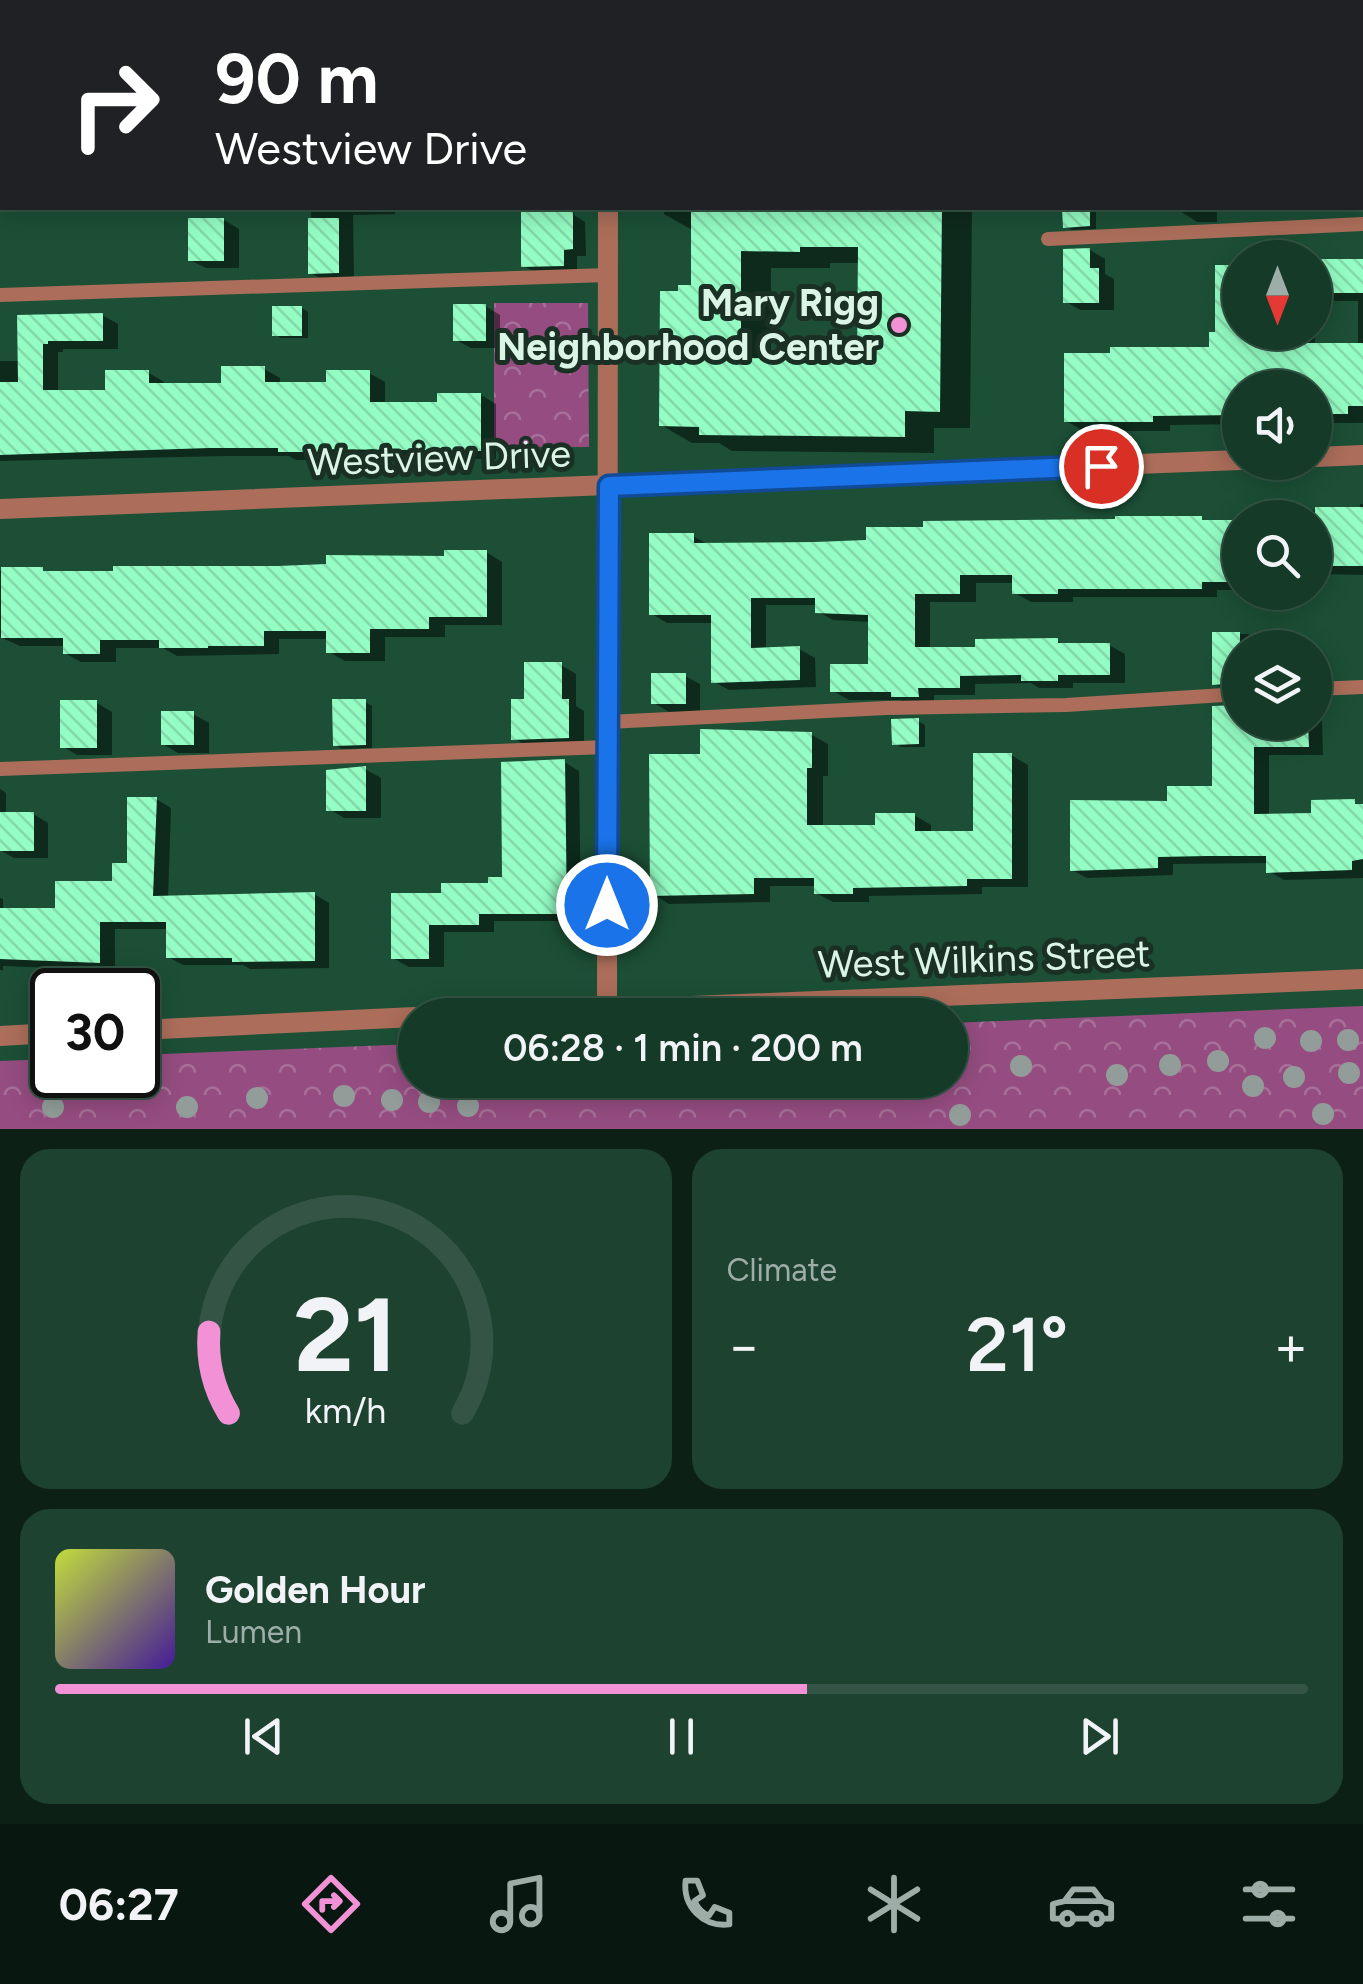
<!DOCTYPE html>
<html lang="en">
<head>
<meta charset="utf-8">
<style>
  body { margin:0; font-family:Figtree,sans-serif; background:#1e4230; color:#f1f3f6; height:100vh; display:flex; flex-direction:column; font-size:38px; white-space:nowrap }
  * { box-sizing:border-box; margin:0 }
  p { font-size:32px; color:#9dada8 }
  .icon { flex:none; width:55px; height:55px; fill:none; stroke:currentColor; stroke-width:2; stroke-linecap:round; stroke-linejoin:round }
  .map { position:relative; height:1129px; overflow:hidden }
  .drawer { display:flex; flex-direction:column; gap:20px; padding:20px; background:#0c2016; flex:1 }
  .drawer>* { flex:none }
  .guide { position:absolute; left:0px; top:0px; width:1365px; height:210px; box-shadow:0 5px 25px #0003,0 0 0 2px #345545; background:#202124; color:#fff; overflow:hidden }
  .needle { width:65px; rotate:180deg }
  .controls { position:absolute; left:1222px; top:240px; display:grid; gap:20px }
  .controls a { display:grid; place-items:center; width:110px; height:110px; border-radius:50%; background:#153b28; box-shadow:0 5px 25px #0003,0 0 0 2px #345545; font-size:50px }
  .speed { position:absolute; left:30px; top:968px; display:flex; gap:20px; font-size:50px; font-weight:700; text-align:center }
  .speed>* { display:grid; place-content:center; width:130px; height:130px; border-radius:50%; background:#153b28; box-shadow:0 5px 25px #0003,0 0 0 2px #345545; line-height:1 }
  .speed .limit { border:5px solid #111; border-radius:15px; background:#fff; color:#111 }
  .pin { position:absolute; display:grid; place-items:center; width:85px; height:85px; color:#fff; margin:-42px; border:5px solid #fff; border-radius:50%; box-shadow:0 2px 10px #0007 }
  .me { position:absolute; width:110px; margin:-55px; rotate:0deg; stroke-linejoin:round; filter:drop-shadow(0 0 8px #0008) }
  .turn { display:flex; align-items:center; gap:35px; height:210px; padding:0 50px; font-size:45px }
  .turn .icon { width:130px; height:130px; stroke-width:2.5 }
  .turn b { display:block; font-size:70px; line-height:85px }
  .big { font-size:75px; font-weight:600; line-height:1.1 }
  .drawer .widget { flex:1; display:flex; flex-direction:column; justify-content:center; gap:15px; min-width:0; padding:0 35px; border-radius:30px; background:#1e4230 }
  .drawer .dial { align-items:center; gap:0 }
  .dial svg { height:260px; overflow:visible; fill:none; stroke:#345545; stroke-width:7; stroke-linecap:round; text-anchor:middle }
  .dial text { fill:#f1f3f6; stroke:none }
  .song { display:flex; align-items:center; gap:30px }
  .cover { width:120px; height:120px; border-radius:15px; background:linear-gradient(135deg,hsl(70 70% 55%),hsl(260 70% 35%)) }
  .played { height:10px; border-radius:5px; background:linear-gradient(90deg,#f391d6 60%,#345545 60%) }
  .keys { display:flex; justify-content:space-around; direction:ltr }
  .heat { display:flex; justify-content:space-between; align-items:center; font-size:55px; direction:ltr }
  .drawer .tiles { flex:1; display:grid; gap:20px; grid-template-columns:1fr 1fr }
  .widget:last-child { grid-column:span 2 }
  .trip { position:absolute; left:398px; top:998px; width:570px; height:100px; border-radius:50px; background:#153b28; box-shadow:0 5px 25px #0003,0 0 0 2px #345545; font-weight:600; line-height:100px; text-align:center }
  .menu { display:flex; height:160px; justify-content:space-around; align-items:center; background:#081810; color:#9dada8 }
  .menu .icon { width:70px; height:70px }
  .menu .active { color:#f391d6 }
  .menu b { font-size:45px; color:#f1f3f6 }
  .map>svg:first-child { display:block }
  .park { fill:url(#park-crowns) }
  .shadow { fill:#0007; fill-rule:evenodd }
  .building { fill:url(#building-back-hatch); fill-rule:evenodd }
  .lines { fill:none; stroke-linecap:round; stroke-linejoin:round }
  .service { stroke:#ac6e5a; stroke-width:14 }
  .minor { stroke:#ac6e5a; stroke-width:20 }
  .secondary { stroke:#e48364; stroke-width:20 }
  .tree { fill:#929d99 }
  .route-casing { stroke:#114b97; stroke-width:25 }
  .route { stroke:#1a73e8; stroke-width:18 }
  .poi-dot { fill:#f391d6; stroke:#1b3024; stroke-width:4 }
  .labels { text-anchor:middle; stroke-width:10; stroke-linejoin:round; paint-order:stroke }
  .poi-label { font-size:38px; font-weight:bold; fill:#daf5e5; stroke:#1b3024; text-anchor:end }
  .street-label { font-size:38px; fill:#daf5e5; stroke:#1b3024 }
</style>
</head>
<body>
<div class="map">
<svg width="1363" height="1129" viewBox="0 0 1363 1129">
  <defs>
    <pattern id="park-crowns" width="20" height="18" patternUnits="userSpaceOnUse" patternTransform="scale(2.5)"><rect width="20" height="18" fill="#954d81"/><path d="M2 6a3 3 0 1 1 6 0M12 15a3 3 0 1 1 6 0" fill="none" stroke="#a87099"/></pattern>
    <pattern id="building-back-hatch" width="6" height="6" patternUnits="userSpaceOnUse" patternTransform="scale(2.5)"><rect width="6" height="6" fill="#93fdc3"/><path d="M-1 5l2 2M0 0l6 6M5-1l2 2" fill="none" stroke="#83d9aa"/></pattern>
  </defs>
  <rect width="100%" height="100%" fill="#1c4f36"/>
  <g class="park">
    <path d="M494,303h94l1,144h-95z"/>
    <path d="M1363,1006v123h-1363v-68l52,-2v16h86v-20l277,-11v36h535v-57z"/>
  </g>
  <g class="shadow">
    <rect x="0" y="101" width="2" height="79"/>
    <path d="M311,208h84v6l-42,1 1,66 -28,1 -15,-9z"/>
    <path d="M523,208h51v7l11,7 1,34h-9v16l-40,1 -14,-7z"/>
    <path d="M664,208h308l-2,220h-36v25l-202,-2 -13,-8h-27l-31,-18 19,-131 13,-7 1,-56 -30,-17zM830,263h31l-1,99 -89,-1v-93h59z"/>
    <path d="M1065,208h31v21l-24,1 -7,-4z"/>
    <path d="M1180,208h37v14h-20l-17,-11z"/>
    <path d="M224,220l15,9v39h-33l-16,-8z"/>
    <path d="M1090,250l15,9v15l9,5v31h-34l-15,-9z"/>
    <path d="M1315,262h48v161h-35l-13,-5v-30h-75v36l-70,1v6h-86l-18,-10 145,-72 29,-82v65h65l10,6v8h43v-45h-31l-12,-7z"/>
    <path d="M485,306l15,9v33h-29l-15,-8z"/>
    <path d="M302,308l6,4v26h-27l-7,-4z"/>
    <path d="M102,315l16,9v25h-55v3h-5v40h50l41,-19 15,9v3h60l40,-16 16,9v6h49l40,-11 16,9v23h54l42,-10 15,9v55l-163,-2v3h-37l-7,-4h-63l-226,5v-100h20v-43z"/>
    <path d="M1360,504h3v71l-40,-1 -8,-5v-51h-7v-8h52z"/>
    <path d="M1240,522v68h-23v7h-144v5h-42l-16,-9v-10h-39v19h-46v48h48l79,-9 8,4h44l16,9v29h-52v5h-34l-8,-5 -56,1v11h-41v10h-25l-9,-5h-51l-16,-9 38,-25v-44l-38,-2 -16,-9v-6h-51v45l33,-1 16,9 1,29 -87,3 -16,-9v-58h-46l-15,-9 41,-78 18,10 104,-1z"/>
    <path d="M486,552l16,10v63h-57v12h-60v24h-40l-16,-9v-13h-50v15l-102,2 -14,-8h-47v14h-35l-16,-9v-7h-45l-20,-9v-66l115,3 214,-7z"/>
    <path d="M1215,634h33l16,9v5h-24v44h-10l-15,-8z"/>
    <path d="M561,665l15,9v32l8,5v34l-55,2 -16,-9z"/>
    <path d="M685,676l15,8v28h-31l-15,-9z"/>
    <path d="M365,702l7,4v42l-30,1 -7,-4z"/>
    <path d="M97,703l15,9v43h-35l-15,-9z"/>
    <path d="M1240,707v15h75v-5l7,4 1,34h-54v61l45,-1v-13l49,2v74l-79,2 -16,-9v-8l-95,1v11l-86,3 -15,-8 97,-67 45,-14z"/>
    <path d="M193,714l16,9v30h-31l-15,-9z"/>
    <path d="M918,721l7,4v22h-24l-7,-4z"/>
    <path d="M812,735l16,9v32h-5v52h55l36,-13 17,10v8h44l36,-78 17,10v122h-46v7l-113,2v6h-36l-17,-9v-7h-46v16l-101,2 -16,-10 50,-138z"/>
    <path d="M564,762l15,9 2,150h-87v11h-50v35h-35l-16,-9 50,-63 62,-15z"/>
    <path d="M365,769l16,9v40h-37l-15,-9z"/>
    <path d="M0,789l6,4v21h27l15,9v35h-34l-14,-8z"/>
    <path d="M156,799l15,9 -3,90 146,-4 15,9v65l-79,1 -7,-4h-60l-15,-8v-28h-53v41l-112,-4v4h-3v-72l3,1v12h55l57,-28 14,-18z"/>
  </g>
  <g class="building">
    <path d="M521,208h41v3h11v38l-9,1v16l-43,1z"/>
    <path d="M691,208h251l-2,204 -35,-1v26l-206,-2v-8l-40,-1 1,-135h18v-6h13zM800,247h58l-1,112 -116,-1v-107l59,1z"/>
    <path d="M1062,208h28v18l-27,2z"/>
    <rect x="188" y="218" width="36" height="43"/>
    <path d="M308,218h31v55l-31,1z"/>
    <path d="M1090,248v20h9v35h-36v-54z"/>
    <rect x="1315" y="259" width="48" height="34"/>
    <path d="M1215,265h25v67h58v11h65v63h-15v8h-33v-26h-75v27l-87,1v6h-89v-69h46v-6h99v-15h6z"/>
    <rect x="453" y="304" width="33" height="37"/>
    <rect x="272" y="306" width="30" height="30"/>
    <path d="M103,313v28h-55v3h-5v46h62v-20h44v13h72v-17h44v16h61v-12h44v32h67v-9h44v58l-163,-2v3h-40v-4h-69l-209,7v-73h18l-1,-67z"/>
    <rect x="1315" y="507" width="48" height="59"/>
    <path d="M1115,516h87v4h38v62h-38v7h-144v5h-46v-19h-52v19h-45v53h60v-8l83,-1v5h52v32h-52v6h-37v-6l-61,1v12h-42l1,9h-28v-5h-61v-28h38v-49l-53,-2v-15h-64v50l49,-2v34l-89,3v-68h-62v-82h45v10l121,-1 51,-2v-13h57v-6l192,-2z"/>
    <path d="M444,550h43v67h-58v12h-59v24h-44v-22h-62v15h-56v2h-49v-8h-59v14h-37v-16h-62v-71h42v4h70v-5h165l48,-2v-9l118,1z"/>
    <path d="M1212,632h28v51l-28,2z"/>
    <path d="M524,662h38v37h7v39l-58,2v-41h13z"/>
    <rect x="651" y="673" width="35" height="31"/>
    <path d="M332,699h34v46l-33,1z"/>
    <rect x="60" y="700" width="37" height="48"/>
    <path d="M1240,705v17h68l1,25h-55v67l57,-1v-13l44,-1v5h8v55l-11,2v9l-86,3v-17h-59l-49,1v11l-88,3v-71l97,1v-15h45v-80z"/>
    <rect x="161" y="711" width="33" height="34"/>
    <path d="M919,718v26l-27,1 -1,-26z"/>
    <path d="M700,729l112,3v36h-5v57h68v-12h40v18h58v-78h39v126h-45v7l-114,2v6h-39v-16h-60v16l-104,2 -1,-142h51z"/>
    <path d="M565,759l2,155h-88v11h-50v34h-38v-66h50v-10h47v-6h14l-1,-115z"/>
    <path d="M366,766v45h-40v-41z"/>
    <path d="M127,797h30l-4,99 162,-4v69l-83,1v-4h-66v-36h-66v41l-100,-4v-51h55v-27h57v-18h15z"/>
    <rect x="0" y="812" width="34" height="39"/>
  </g>
  <g class="lines">
    <g class="service">
      <path d="M1048,239l315,-15"/>
      <path d="M0,295l608,-20"/>
      <path d="M1315,689l48,-2"/>
      <path d="M608,722l278,-14 180,-3 174,-11"/>
      <path d="M0,769l608,-22"/>
    </g>
    <g class="minor">
      <path d="M152,0v2"/>
      <path d="M608,2v-2"/>
      <path d="M1315,457l48,-2"/>
      <path d="M0,509l1240,-49"/>
      <path d="M607,1010l1,-802"/>
      <path d="M468,1015l895,-36"/>
      <path d="M138,1030l277,-13"/>
      <path d="M0,1036l52,-3"/>
    </g>
    <g class="secondary">
      <path d="M1057,2l53,-2"/>
      <path d="M0,40h2"/>
    </g>
  </g>
  <g class="tree">
    <circle cx="1265" cy="1038" r="11"/>
    <circle cx="1348" cy="1040" r="11"/>
    <circle cx="1311" cy="1041" r="11"/>
    <circle cx="1218" cy="1061" r="11"/>
    <circle cx="1170" cy="1065" r="11"/>
    <circle cx="1021" cy="1066" r="11"/>
    <circle cx="1349" cy="1073" r="11"/>
    <circle cx="1117" cy="1075" r="11"/>
    <circle cx="1294" cy="1077" r="11"/>
    <circle cx="1253" cy="1086" r="11"/>
    <circle cx="344" cy="1096" r="11"/>
    <circle cx="257" cy="1098" r="11"/>
    <circle cx="392" cy="1100" r="11"/>
    <circle cx="429" cy="1102" r="11"/>
    <circle cx="468" cy="1106" r="11"/>
    <circle cx="53" cy="1107" r="11"/>
    <circle cx="187" cy="1107" r="11"/>
    <circle cx="1323" cy="1114" r="11"/>
    <circle cx="960" cy="1115" r="11"/>
  </g>
  <g class="lines">
    <g class="route-casing">
      <path id="route" d="M607,905l2,-419 492,-20"/>
    </g>
    <use href="#route" class="route"/>
  </g>
  <circle class="poi-dot" cx="899" cy="325" r="10"/>
  <g class="labels">
    <g class="poi-label">
      <text x="879" y="316">Mary Rigg<tspan x="879" dy="44">Neighborhood Center</tspan></text>
    </g>
    <g class="street-label">
      <text transform="translate(439 458) rotate(-2)" y="13">Westview Drive</text>
      <text transform="translate(984 959) rotate(-2)" y="13">West Wilkins Street</text>
    </g>
  </g>
</svg>
<div class="controls">
<a><svg class="needle" viewBox="-14 -14 28 28"><path d="M0-13l5 13h-10z" fill="#e53935"/><path d="M0 13l5-13h-10z" fill="#9dada8"/></svg></a>
<a><svg class="icon" aria-label="sound" viewBox="0 0 24 24"><path d="M4 9h4l5-4v14l-5-4H4zM17 9q2 3 0 6"/></svg></a>
<a><svg class="icon" aria-label="search" viewBox="0 0 24 24"><circle cx="10" cy="10" r="6"/><path d="M15 15l6 6"/></svg></a>
<a><svg class="icon" aria-label="layers" viewBox="0 0 24 24"><path d="M12 4l9 5-9 5-9-5zM3 14l9 5 9-5"/></svg></a>
</div>
<div class="speed"><div class="limit">30</div></div>
<div class="pin" style="left:1101px;top:466px;background:#d93025"><svg class="icon" aria-label="arrive" viewBox="0 0 24 24"><path d="M6 21V4h12l-3 4 3 4H6"/></svg></div>
<svg class="me" style="left:607px;top:905px" viewBox="-20 -20 40 40"><circle r="17" fill="#1a73e8" stroke="#fff" stroke-width="3"/><path d="M0-11L8 9 0 5-8 9z" fill="#fff"/></svg>
<div class="trip">06:28 · 1 min · 200 m</div>
<div class="guide">
<div class="turn"><svg class="icon" aria-label="right" viewBox="0 0 24 24"><path d="M7 20v-9h11M14 6l5 5-5 5"/></svg><div><b>90 m</b>Westview Drive</div></div>
</div>
</div>
<section class="drawer">
<div class="tiles">
<div class="widget dial"><svg viewBox="0 0 100 80">
<path d="M14 69A42 42 0 1 1 86 69"/>
<path d="M14 69A42 42 0 0 1 8 44" stroke="#f391d6"/>
<text x="50" y="56" font-size="32" font-weight="700">21</text>
<text x="50" y="72" font-size="11">km/h</text>
</svg></div>
<div class="widget"><p>Climate</p>
<div class="heat"><a>−</a><b class="big">21°</b><a>+</a></div>
</div>
<div class="widget">
<div class="song"><i class="cover"></i><div><b>Golden Hour</b><p>Lumen</p></div></div>
<div class="played"></div>
<div class="keys"><svg class="icon" aria-label="previous" viewBox="0 0 24 24"><path d="M18 5L8 12l10 7zM5 5v14"/></svg><svg class="icon" aria-label="pause" viewBox="0 0 24 24"><path d="M8 5v14M16 5v14"/></svg><svg class="icon" aria-label="next" viewBox="0 0 24 24"><path d="M6 5l10 7-10 7zM19 5v14"/></svg></div>
</div>
</div>
</section>
<nav class="menu">
<b>06:27</b>
<svg class="icon active" aria-label="directions" viewBox="0 0 24 24"><path d="M12 3l9 9-9 9-9-9zM9 14v-3h6M13 9l2 2-2 2"/></svg>
<svg class="icon" aria-label="music" viewBox="0 0 24 24"><path d="M9 18V5l10-2v13"/><circle cx="6" cy="18" r="3"/><circle cx="16" cy="16" r="3"/></svg>
<svg class="icon" aria-label="phone" viewBox="0 0 24 24"><path d="M5 4h4l2 5-3 2q2 4 5 5l2-3 5 2v4C11 20 4 13 5 4z"/></svg>
<svg class="icon" aria-label="climate" viewBox="0 0 24 24"><path d="M12 3v18M4 7l16 10M4 17L20 7"/></svg>
<svg class="icon" aria-label="car" viewBox="0 0 24 24"><path d="M5 17H2v-5l4-1 3-4h7l3 4 3 1v5h-3M9 17h6M6 11h13"/><circle cx="7" cy="17" r="2"/><circle cx="17" cy="17" r="2"/></svg>
<svg class="icon" aria-label="filters" viewBox="0 0 24 24"><path d="M4 7h16M4 17h16"/><circle cx="9" cy="7" r="2"/><circle cx="15" cy="17" r="2"/></svg>
</nav>
</body>
</html>
